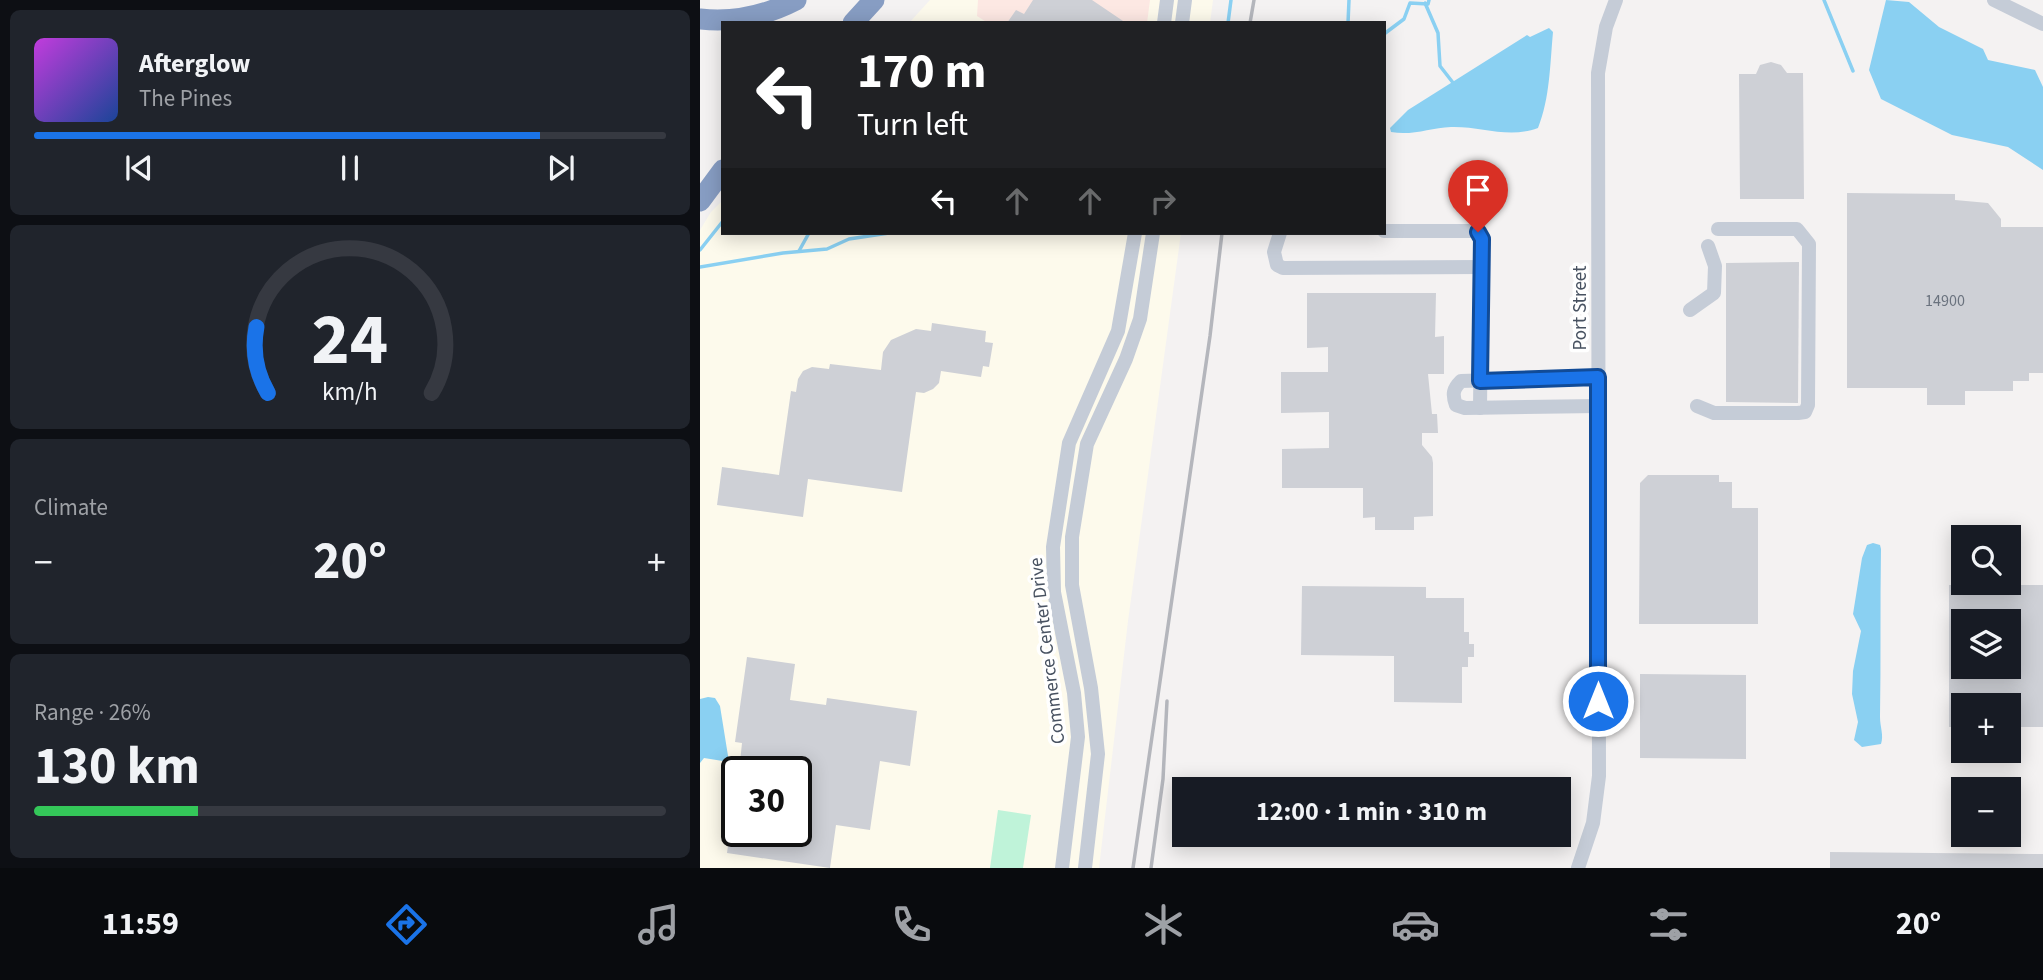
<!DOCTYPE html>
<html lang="en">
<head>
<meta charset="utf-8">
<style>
  body { margin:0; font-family:"Source Sans 3",sans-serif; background:#20242c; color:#f1f3f6; height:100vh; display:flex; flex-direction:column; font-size:26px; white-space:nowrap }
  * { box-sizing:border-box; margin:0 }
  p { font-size:23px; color:#9ea1a6 }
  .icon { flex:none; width:38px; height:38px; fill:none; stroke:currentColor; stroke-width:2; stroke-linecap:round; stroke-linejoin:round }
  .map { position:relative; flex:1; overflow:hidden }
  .details { display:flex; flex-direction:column; gap:10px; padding:10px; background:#0d0f14; width:700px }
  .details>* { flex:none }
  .top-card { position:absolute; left:21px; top:21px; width:665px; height:214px; border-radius:0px; box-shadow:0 4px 18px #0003; background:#202124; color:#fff; overflow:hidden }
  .tools { position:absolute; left:1251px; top:525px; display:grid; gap:14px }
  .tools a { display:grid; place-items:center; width:70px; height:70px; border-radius:0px; background:#171b24; box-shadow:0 4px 18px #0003; font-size:35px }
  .speed { position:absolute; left:21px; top:756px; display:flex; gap:14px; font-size:35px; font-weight:700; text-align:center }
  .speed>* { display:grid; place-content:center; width:91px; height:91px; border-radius:50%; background:#171b24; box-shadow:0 4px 18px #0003; line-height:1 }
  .speed .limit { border:4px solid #111; border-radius:10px; background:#fff; color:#111 }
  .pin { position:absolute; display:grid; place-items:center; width:60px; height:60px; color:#fff; margin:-72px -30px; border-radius:50% 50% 50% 0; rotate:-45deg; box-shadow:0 0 7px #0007 }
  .pin .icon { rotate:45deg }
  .me { position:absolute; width:77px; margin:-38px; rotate:0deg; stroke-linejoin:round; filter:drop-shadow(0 0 5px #0008) }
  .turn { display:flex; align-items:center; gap:24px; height:147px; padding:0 21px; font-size:32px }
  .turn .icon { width:91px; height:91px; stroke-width:2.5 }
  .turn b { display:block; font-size:49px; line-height:60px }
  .lanes { display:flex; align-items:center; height:66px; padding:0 21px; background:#0003; justify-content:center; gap:35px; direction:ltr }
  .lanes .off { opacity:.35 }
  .big { font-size:52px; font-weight:700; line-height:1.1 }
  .details .widget { flex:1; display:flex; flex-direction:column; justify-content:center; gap:10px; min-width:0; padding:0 24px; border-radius:10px; background:#20242c }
  .details .dial { align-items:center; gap:0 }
  .dial svg { height:182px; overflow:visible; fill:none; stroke:#363941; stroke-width:7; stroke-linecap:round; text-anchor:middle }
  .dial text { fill:#f1f3f6; stroke:none }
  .song { display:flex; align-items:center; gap:21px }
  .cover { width:84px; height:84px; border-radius:10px; background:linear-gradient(135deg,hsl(290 70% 55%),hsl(220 70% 35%)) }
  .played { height:7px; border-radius:4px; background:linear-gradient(90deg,#1a73e8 80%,#363941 80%) }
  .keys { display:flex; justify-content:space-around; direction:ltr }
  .heat { display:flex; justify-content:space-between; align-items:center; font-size:38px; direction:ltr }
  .charge { height:10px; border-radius:5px; background:linear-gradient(90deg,#34c759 26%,#363941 0) }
  .trip { position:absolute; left:472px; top:777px; width:399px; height:70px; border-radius:0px; background:#171b24; box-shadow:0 4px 18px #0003; font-weight:700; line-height:70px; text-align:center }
  .dock { display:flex; height:112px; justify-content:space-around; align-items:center; background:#090b0e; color:#9ea1a6 }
  .dock .icon { width:49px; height:49px }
  .dock .active { color:#1a73e8 }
  .dock b { font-size:32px; color:#f1f3f6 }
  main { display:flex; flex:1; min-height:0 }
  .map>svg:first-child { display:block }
  .commercial { fill:#fdfaec; fill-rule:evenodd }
  .medical { fill:#fde8e3 }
  .green { fill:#bff3d9 }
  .water { fill:#8ad0f2 }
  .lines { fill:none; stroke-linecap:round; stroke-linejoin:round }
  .stream { stroke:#8ad0f2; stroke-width:3.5 }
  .building { fill:#ced0d6; fill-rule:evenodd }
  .minor { stroke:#c5ccd7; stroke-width:14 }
  .highway { stroke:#879dc3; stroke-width:21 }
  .rail { stroke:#b4b6bc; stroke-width:3.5 }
  .route-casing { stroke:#114b97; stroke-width:18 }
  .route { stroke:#1a73e8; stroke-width:12 }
  .labels { text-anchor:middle; stroke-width:7; stroke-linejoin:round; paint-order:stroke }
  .number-label { font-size:16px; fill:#6a727e }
  .street-label { font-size:19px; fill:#485261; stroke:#fff }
</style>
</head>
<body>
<main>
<section class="details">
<div class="widget">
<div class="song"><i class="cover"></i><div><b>Afterglow</b><p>The Pines</p></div></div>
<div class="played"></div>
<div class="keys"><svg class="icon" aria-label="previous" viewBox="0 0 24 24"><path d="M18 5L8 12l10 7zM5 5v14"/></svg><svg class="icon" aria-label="pause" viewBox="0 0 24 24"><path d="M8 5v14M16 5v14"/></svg><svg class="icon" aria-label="next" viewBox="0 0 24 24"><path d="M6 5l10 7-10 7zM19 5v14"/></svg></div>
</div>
<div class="widget dial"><svg viewBox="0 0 100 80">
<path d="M14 69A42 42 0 1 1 86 69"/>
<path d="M14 69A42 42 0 0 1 9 40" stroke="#1a73e8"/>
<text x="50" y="56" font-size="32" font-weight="700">24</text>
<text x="50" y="72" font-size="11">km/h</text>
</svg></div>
<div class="widget"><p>Climate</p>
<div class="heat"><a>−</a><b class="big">20°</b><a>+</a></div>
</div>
<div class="widget"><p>Range · 26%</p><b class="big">130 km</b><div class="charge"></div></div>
</section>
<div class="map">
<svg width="1343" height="868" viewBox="0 0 1343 868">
  <rect width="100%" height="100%" fill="#f4f2f2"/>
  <g class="commercial">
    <path d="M230,0h283l-3,23h-301z"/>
    <path d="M23,200v33h458l-53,388 -29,247h-399v-638l11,-18zM37,772h59v59h-59z"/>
  </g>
  <path class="medical" d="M278,0h172l-3,23h-159l-11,-7z"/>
  <path class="green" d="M298,810l33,5 -8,53h-33z"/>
  <g class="water">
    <path d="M1186,0l23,2 30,25 44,22 5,11 47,10 8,17v83l-35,-23 -56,-12 -71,-36 -12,-29z"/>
    <path d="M849,28l4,4c-3,32 -3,66 -15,96 -30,11 -57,-2 -87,-1 -21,1 -39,9 -60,5l-1,-4 18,-18 119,-75 3,2z"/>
    <path d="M1173,543l7,2 1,4c-1,56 0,112 -1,168 0,10 4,18 1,27l-19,3 -8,-7 4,-18 -6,-28 1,-23 8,-40 -8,-17 9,-56 5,-13z"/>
    <path d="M8,697l7,1 5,8 9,56 -25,-4 -4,5v-64z"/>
  </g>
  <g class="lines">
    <g class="stream">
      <path d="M1124,0l29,71"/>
      <path d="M725,3l13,30 2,33 14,18"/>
      <path d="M528,23l3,-23"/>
      <path d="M648,23l1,-23"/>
      <path d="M684,34l20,-15 6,-16 18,1 1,-4"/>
      <path d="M0,250l23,-29"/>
      <path d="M99,251l10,-18"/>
      <path d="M0,267l83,-14 44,-4 22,-10 40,-6"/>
    </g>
  </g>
  <g class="building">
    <path d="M333,0h59l34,23h-119l9,-13 8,4z"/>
    <path d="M1071,62l10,3 6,8h16l1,126h-64l-1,-125h17l4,-9z"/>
    <path d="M1147,193l108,1v6l33,3 13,16v8h42v146h-14v8h-16v10h-48v14h-38v-17h-80z"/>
    <path d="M1099,262l-1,141 -72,-1v-139z"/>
    <path d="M607,293h129l-1,44 9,-1v38h-16l4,40h5l1,19h-16v12l10,12 1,6v53l-19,1v13h-39v-13l-12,1v-30h-81v-39l47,-1v-36l-48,1v-41h47v-25l-21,1z"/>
    <path d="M232,323l54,8 -1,11 8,1 -4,24 -6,-1 -2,11 -40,-6 -2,12 -6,6 -9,4 -8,-1 -14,100 -94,-13 -5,38 -86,-12 5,-38 57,8 12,-84 5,1 2,-13 5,-8 9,-4 17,2 1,-5 51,6 2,-18 8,-12 25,-11 15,2z"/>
    <path d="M948,475h71v7h13v26h26v116h-119l1,-141z"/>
    <path d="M1249,585h94v142h-34v-22h-45v22h-15zM1264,621h45v46h-45z"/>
    <path d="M602,586l124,1v11h38v34h5v12h5v13h-6v10h-6v36l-68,-1v-46l-93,-1z"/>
    <path d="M47,657l48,7 -5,36 36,5 1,-7 90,13 -7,55 -30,-5 -10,69 -34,-5 -6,43 -103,-15 3,-22h66v-59h-57l3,-29 -7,-1z"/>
    <path d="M940,674l106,1v84l-106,-1z"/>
    <path d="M1130,852l213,2v14h-213z"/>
  </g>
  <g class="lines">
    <g class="minor">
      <path d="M1294,0l49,24"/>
      <path d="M464,23l3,-23"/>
      <path d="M482,23l3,-23"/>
      <path d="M684,231h94l4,8 -2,169"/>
      <path d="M580,233l-6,19 3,13 6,3 198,-1"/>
      <path d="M990,310l24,-17 1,-27 -7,-20"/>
      <path d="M898,377l-137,4c-8,8 -9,13 -5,24l9,3 133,-2"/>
      <path d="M997,406l17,7h84l7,-1 3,-7 1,-161 -12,-15h-79"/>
      <path d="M362,868l16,-131 -4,-44 -20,-101 -1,-45 16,-104 49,-112 17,-98"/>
      <path d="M385,868l13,-114 -7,-66 -19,-103v-48l15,-93 39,-85 14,-40 13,-86"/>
      <path d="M878,868l15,-45 6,-47 -1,-703 8,-46 10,-27"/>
    </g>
    <g class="highway">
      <path d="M0,19c35,4 65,-3 96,-19"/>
      <path d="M153,23l21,-23"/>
      <path d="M0,201l23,-31"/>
    </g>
    <g class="rail">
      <path d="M550,23l4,-23"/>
      <path d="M433,868l77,-532 12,-103"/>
      <path d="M451,868l12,-89 4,-78"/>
    </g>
  </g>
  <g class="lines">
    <g class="route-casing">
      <path id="route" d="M778,232l4,7 -2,142 118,-4v324"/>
    </g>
    <use href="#route" class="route"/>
  </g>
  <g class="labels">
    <g class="number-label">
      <text x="1245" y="306">14900</text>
    </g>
    <g class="street-label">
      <text transform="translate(879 308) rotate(-90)" y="7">Port Street</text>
      <text transform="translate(346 651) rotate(-97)" y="7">Commerce Center Drive</text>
    </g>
  </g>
</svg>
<div class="tools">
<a><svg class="icon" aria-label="search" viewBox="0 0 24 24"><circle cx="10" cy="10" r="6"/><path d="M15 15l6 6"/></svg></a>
<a><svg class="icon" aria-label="layers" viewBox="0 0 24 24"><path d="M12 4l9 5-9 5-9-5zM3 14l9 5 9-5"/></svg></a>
<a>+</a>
<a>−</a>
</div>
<div class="speed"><div class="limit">30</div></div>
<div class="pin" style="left:778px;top:232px;background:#d93025"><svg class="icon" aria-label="arrive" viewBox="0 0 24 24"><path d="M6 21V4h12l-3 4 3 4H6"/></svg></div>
<svg class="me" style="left:898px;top:701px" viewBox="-20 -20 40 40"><circle r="17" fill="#1a73e8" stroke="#fff" stroke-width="3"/><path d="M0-11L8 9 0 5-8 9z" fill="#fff"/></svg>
<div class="trip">12:00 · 1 min · 310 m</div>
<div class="top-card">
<div class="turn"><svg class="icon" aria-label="left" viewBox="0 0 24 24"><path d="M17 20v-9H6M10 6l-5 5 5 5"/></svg><div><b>170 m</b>Turn left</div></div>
<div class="lanes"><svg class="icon" aria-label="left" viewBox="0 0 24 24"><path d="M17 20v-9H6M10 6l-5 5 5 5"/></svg><svg class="icon off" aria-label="ahead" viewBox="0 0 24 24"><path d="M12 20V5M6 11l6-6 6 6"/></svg><svg class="icon off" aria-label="ahead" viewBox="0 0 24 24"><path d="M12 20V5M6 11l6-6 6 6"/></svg><svg class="icon off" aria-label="right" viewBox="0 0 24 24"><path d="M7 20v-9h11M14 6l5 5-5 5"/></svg></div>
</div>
</div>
</main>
<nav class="dock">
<b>11:59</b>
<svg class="icon active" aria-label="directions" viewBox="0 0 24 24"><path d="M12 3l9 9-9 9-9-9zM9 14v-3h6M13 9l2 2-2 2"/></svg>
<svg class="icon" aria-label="music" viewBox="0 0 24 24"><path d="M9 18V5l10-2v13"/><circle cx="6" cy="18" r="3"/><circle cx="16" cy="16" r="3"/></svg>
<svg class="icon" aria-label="phone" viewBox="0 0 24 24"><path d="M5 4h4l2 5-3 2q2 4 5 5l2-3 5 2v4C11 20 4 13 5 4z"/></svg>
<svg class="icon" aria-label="climate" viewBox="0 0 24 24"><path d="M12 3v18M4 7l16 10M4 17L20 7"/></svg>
<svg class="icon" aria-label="car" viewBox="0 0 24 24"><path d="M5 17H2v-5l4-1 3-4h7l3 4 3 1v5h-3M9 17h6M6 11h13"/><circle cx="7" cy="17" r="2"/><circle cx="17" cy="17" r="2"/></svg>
<svg class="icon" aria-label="filters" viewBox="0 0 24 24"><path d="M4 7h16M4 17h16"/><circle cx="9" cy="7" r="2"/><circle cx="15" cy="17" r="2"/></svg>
<b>20°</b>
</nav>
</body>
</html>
